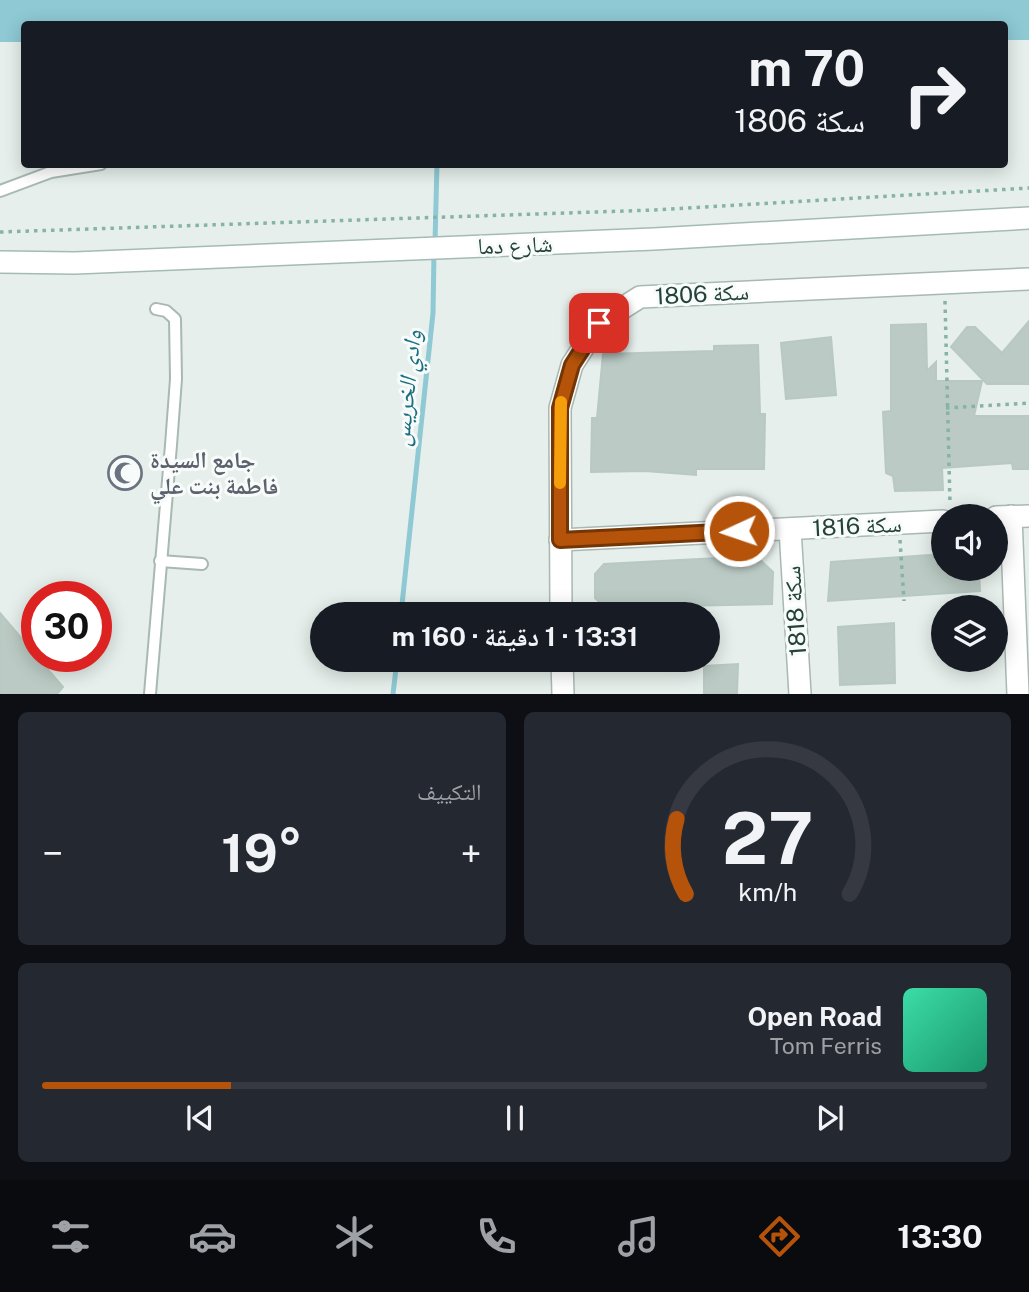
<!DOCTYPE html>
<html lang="ar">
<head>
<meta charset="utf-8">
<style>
  body { margin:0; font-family:"Public Sans","Noto Naskh Arabic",sans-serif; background:#242831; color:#f1f3f6; direction:rtl; height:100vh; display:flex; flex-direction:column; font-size:26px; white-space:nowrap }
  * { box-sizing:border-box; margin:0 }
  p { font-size:23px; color:#9ea1a6 }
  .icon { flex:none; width:38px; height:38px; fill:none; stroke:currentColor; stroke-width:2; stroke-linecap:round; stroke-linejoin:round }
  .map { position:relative; height:694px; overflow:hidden; direction:ltr }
  .drawer { display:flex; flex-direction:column; gap:18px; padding:18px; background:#0d0f14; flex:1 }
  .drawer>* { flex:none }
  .guide { position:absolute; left:21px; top:21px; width:987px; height:147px; border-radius:7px; box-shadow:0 4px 18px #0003; direction:rtl; background:#171b24; color:#f1f3f6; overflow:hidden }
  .controls { position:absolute; left:931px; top:504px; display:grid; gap:14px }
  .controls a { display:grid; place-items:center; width:77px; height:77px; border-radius:50%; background:#171b24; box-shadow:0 4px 18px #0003; font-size:35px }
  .speed { position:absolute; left:21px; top:581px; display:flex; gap:14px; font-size:35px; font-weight:700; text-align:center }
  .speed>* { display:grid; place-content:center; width:91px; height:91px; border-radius:50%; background:#171b24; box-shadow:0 4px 18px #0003; line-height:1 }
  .speed .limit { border:10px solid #d22; background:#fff; color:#111 }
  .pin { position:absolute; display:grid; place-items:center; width:60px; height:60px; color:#fff; margin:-30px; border-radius:14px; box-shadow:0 4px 10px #0006 }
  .me { position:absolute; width:77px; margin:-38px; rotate:267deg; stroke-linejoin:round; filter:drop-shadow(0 0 5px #0008) }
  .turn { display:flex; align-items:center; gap:24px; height:147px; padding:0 28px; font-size:32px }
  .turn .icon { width:91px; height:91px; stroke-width:2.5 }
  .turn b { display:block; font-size:49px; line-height:60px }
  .big { font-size:52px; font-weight:700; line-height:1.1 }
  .drawer .card { flex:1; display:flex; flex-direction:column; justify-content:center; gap:10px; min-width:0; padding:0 24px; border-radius:10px; background:#242831 }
  .drawer .dial { align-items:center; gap:0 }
  .dial svg { height:182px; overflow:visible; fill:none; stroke:#363941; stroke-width:7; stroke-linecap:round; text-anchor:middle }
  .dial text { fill:#f1f3f6; stroke:none }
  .song { display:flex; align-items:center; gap:21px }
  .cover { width:84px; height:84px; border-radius:10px; background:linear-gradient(135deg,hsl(160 70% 55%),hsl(160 70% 35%)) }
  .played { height:7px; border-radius:4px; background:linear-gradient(90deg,#b45309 20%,#363941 20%) }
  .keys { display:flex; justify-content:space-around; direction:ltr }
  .heat { display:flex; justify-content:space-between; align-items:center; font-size:38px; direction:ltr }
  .drawer .tiles { flex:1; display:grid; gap:18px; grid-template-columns:1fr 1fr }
  .card:last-child { grid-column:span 2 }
  .trip { position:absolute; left:310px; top:602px; width:410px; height:70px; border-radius:35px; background:#171b24; box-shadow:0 4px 18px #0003; font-weight:700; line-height:70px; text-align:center; direction:rtl }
  .tab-bar { display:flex; height:112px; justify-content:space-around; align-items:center; background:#090b0e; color:#9ea1a6 }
  .tab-bar .icon { width:49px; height:49px }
  .tab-bar .on { color:#b45309 }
  .tab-bar b { font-size:32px; color:#f1f3f6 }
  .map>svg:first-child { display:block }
  .water { fill:#8ec9d4 }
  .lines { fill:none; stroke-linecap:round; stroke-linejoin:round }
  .stream { stroke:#8ec9d4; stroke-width:5 }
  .building { fill:#bbcac4; stroke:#b8c9c2; stroke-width:2 }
  .lane-casing { stroke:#a8b8b2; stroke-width:14 }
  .street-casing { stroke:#a8b8b2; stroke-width:24 }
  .secondary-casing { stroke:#a4bbb3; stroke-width:24 }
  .path { stroke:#86b3a5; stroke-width:3.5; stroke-dasharray:3.5 5; stroke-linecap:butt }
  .lane { stroke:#fff; stroke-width:10 }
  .street { stroke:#fff; stroke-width:21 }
  .secondary { stroke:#fff; stroke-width:21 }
  .route-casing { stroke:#753606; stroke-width:18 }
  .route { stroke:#b45309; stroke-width:12 }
  .slow { stroke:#f59e0b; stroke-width:12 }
  .labels { text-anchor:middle; stroke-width:6; stroke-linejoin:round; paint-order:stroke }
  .street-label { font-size:23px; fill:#24423a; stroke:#f7fbf9 }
  .worship-label { font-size:23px; font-weight:bold; fill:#5b616d; stroke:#f7fbf9; text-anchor:start }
  .water-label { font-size:24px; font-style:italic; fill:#1c6f80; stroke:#f7fbf9 }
</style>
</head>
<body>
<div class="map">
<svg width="1029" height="694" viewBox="0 0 1029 694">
  <rect width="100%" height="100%" fill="#e6efeb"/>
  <path class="water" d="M0,0h1029v40h-24l-1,-16h-980v18h-24z"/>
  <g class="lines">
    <g class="stream">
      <path d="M435,242l2,-78"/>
      <path d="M401,614l32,-301 1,-61"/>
      <path d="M393,694l4,-34"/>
    </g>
  </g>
  <g class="building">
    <path d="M1029,321v63h-42l-36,-37 16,-20h8l27,26z"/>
    <path d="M926,324l1,47 9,-9v19h46l-8,35h55v53h-16l-1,-6 -70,5 1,22 -48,1 -2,-15 -7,-3 -3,-61 8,-1v-86z"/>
    <path d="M831,337l5,58 -50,4 -5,-56z"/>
    <path d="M758,345l2,69h5l-1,55h-68v6l-51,-4 -54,1 1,-54h5l6,-64 111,-3v-5z"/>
    <path d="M943,554v15h36l1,22 -152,10 3,-39z"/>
    <path d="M756,556l17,16 -1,32 -92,2 1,8h-69l-17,-16v-24l9,-10z"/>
    <path d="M0,613l63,74 -6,7h-57z"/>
    <path d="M894,623l1,60 -55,2 -2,-58z"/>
    <path d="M738,664l-1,30h-33v-28z"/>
  </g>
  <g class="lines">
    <g class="lane-casing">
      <g id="lane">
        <path d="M0,191l51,-19 50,-8"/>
        <path d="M160,561l42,3"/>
        <path d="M150,694l21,-249 5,-66 -1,-60 -9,-8 -10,-2"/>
      </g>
    </g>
    <g class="street-casing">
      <g id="street">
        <path d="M1011,516l7,178"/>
        <path d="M996,517l33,-1"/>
        <path d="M790,529l10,165"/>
        <path d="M560,540l383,-19"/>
        <path d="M561,614l-1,-206 12,-43 27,-42 41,-26 389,-18"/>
        <path d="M562,660l1,34"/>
      </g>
    </g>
    <g class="secondary-casing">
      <path id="secondary" d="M0,262l75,1 579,-24 375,-21"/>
    </g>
    <g class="path">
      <path d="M0,232l655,-22 374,-22"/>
      <path d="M945,301l5,203"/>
      <path d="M946,408l83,-5"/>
      <path d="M900,540l4,61"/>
    </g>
    <use href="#lane" class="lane"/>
    <use href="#street" class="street"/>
    <use href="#secondary" class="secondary"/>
  </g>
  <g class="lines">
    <g class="route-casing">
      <path id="route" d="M599,323l-27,42 -12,43v132l179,-9"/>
    </g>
    <use href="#route" class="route"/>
    <path class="slow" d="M560,483l1,-81"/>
  </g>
  <defs>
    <g id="mosque-ring" transform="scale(1.75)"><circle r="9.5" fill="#f7fbf9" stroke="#6b7280" stroke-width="1.5"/><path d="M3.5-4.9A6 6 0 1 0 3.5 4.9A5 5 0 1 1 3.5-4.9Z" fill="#6b7280"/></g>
  </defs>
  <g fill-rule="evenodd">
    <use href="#mosque-ring" x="125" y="473"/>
  </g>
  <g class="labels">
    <g class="street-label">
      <text transform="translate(515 245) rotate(-2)" y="8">شارع دما</text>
      <text transform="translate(702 294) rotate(-3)" y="8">سكة 1806</text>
      <text transform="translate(857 526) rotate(-3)" y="8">سكة 1816</text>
      <text transform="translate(795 611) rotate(-94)" y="8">سكة 1818</text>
    </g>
    <g class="worship-label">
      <text x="150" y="468">جامع السيدة<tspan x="150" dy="26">فاطمة بنت علي</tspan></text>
    </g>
    <g class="water-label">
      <text transform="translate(407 388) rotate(-84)" y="8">وادي الخريس</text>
    </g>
  </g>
</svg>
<div class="controls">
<a><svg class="icon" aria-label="sound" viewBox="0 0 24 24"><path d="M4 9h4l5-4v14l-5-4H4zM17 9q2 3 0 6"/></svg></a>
<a><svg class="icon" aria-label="layers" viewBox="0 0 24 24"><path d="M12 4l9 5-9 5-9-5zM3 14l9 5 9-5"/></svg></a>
</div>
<div class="speed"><div class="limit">30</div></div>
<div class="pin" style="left:599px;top:323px;background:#d93025"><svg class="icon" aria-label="arrive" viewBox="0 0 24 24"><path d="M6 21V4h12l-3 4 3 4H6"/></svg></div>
<svg class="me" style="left:739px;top:531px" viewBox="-20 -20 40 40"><circle r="17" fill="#b45309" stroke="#fff" stroke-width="3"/><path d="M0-11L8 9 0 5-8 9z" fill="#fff"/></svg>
<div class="trip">13:31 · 1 دقيقة · 160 m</div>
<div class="guide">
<div class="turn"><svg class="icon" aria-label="right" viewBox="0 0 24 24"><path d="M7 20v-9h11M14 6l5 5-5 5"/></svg><div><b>70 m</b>سكة 1806</div></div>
</div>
</div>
<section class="drawer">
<div class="tiles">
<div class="card dial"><svg viewBox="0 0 100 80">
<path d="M14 69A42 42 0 1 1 86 69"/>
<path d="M14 69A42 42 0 0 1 10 36" stroke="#b45309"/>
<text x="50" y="56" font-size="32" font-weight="700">27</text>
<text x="50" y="72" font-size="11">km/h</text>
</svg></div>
<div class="card"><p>التكييف</p>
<div class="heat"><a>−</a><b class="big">19°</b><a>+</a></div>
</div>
<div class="card">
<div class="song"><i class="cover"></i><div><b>Open Road</b><p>Tom Ferris</p></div></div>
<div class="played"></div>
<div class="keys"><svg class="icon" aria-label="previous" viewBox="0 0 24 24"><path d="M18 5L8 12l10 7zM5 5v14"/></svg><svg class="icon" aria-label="pause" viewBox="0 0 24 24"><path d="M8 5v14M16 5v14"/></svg><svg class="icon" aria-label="next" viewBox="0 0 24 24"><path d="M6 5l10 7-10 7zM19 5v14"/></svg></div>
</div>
</div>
</section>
<nav class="tab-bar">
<b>13:30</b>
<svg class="icon on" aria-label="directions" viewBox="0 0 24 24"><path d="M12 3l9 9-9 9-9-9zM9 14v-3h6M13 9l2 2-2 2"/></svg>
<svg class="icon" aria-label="music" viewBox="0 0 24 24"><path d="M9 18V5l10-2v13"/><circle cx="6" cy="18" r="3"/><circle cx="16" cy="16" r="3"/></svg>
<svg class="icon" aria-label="phone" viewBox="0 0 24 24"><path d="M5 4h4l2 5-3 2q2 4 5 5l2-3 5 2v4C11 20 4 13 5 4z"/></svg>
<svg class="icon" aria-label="climate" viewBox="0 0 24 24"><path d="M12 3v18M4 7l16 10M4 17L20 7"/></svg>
<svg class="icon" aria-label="car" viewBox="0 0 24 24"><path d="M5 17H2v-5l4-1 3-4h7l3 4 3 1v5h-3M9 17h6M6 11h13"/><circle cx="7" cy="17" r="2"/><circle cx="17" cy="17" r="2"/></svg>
<svg class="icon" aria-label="filters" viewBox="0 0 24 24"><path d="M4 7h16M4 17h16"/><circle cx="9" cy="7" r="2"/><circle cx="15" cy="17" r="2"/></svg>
</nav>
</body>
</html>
